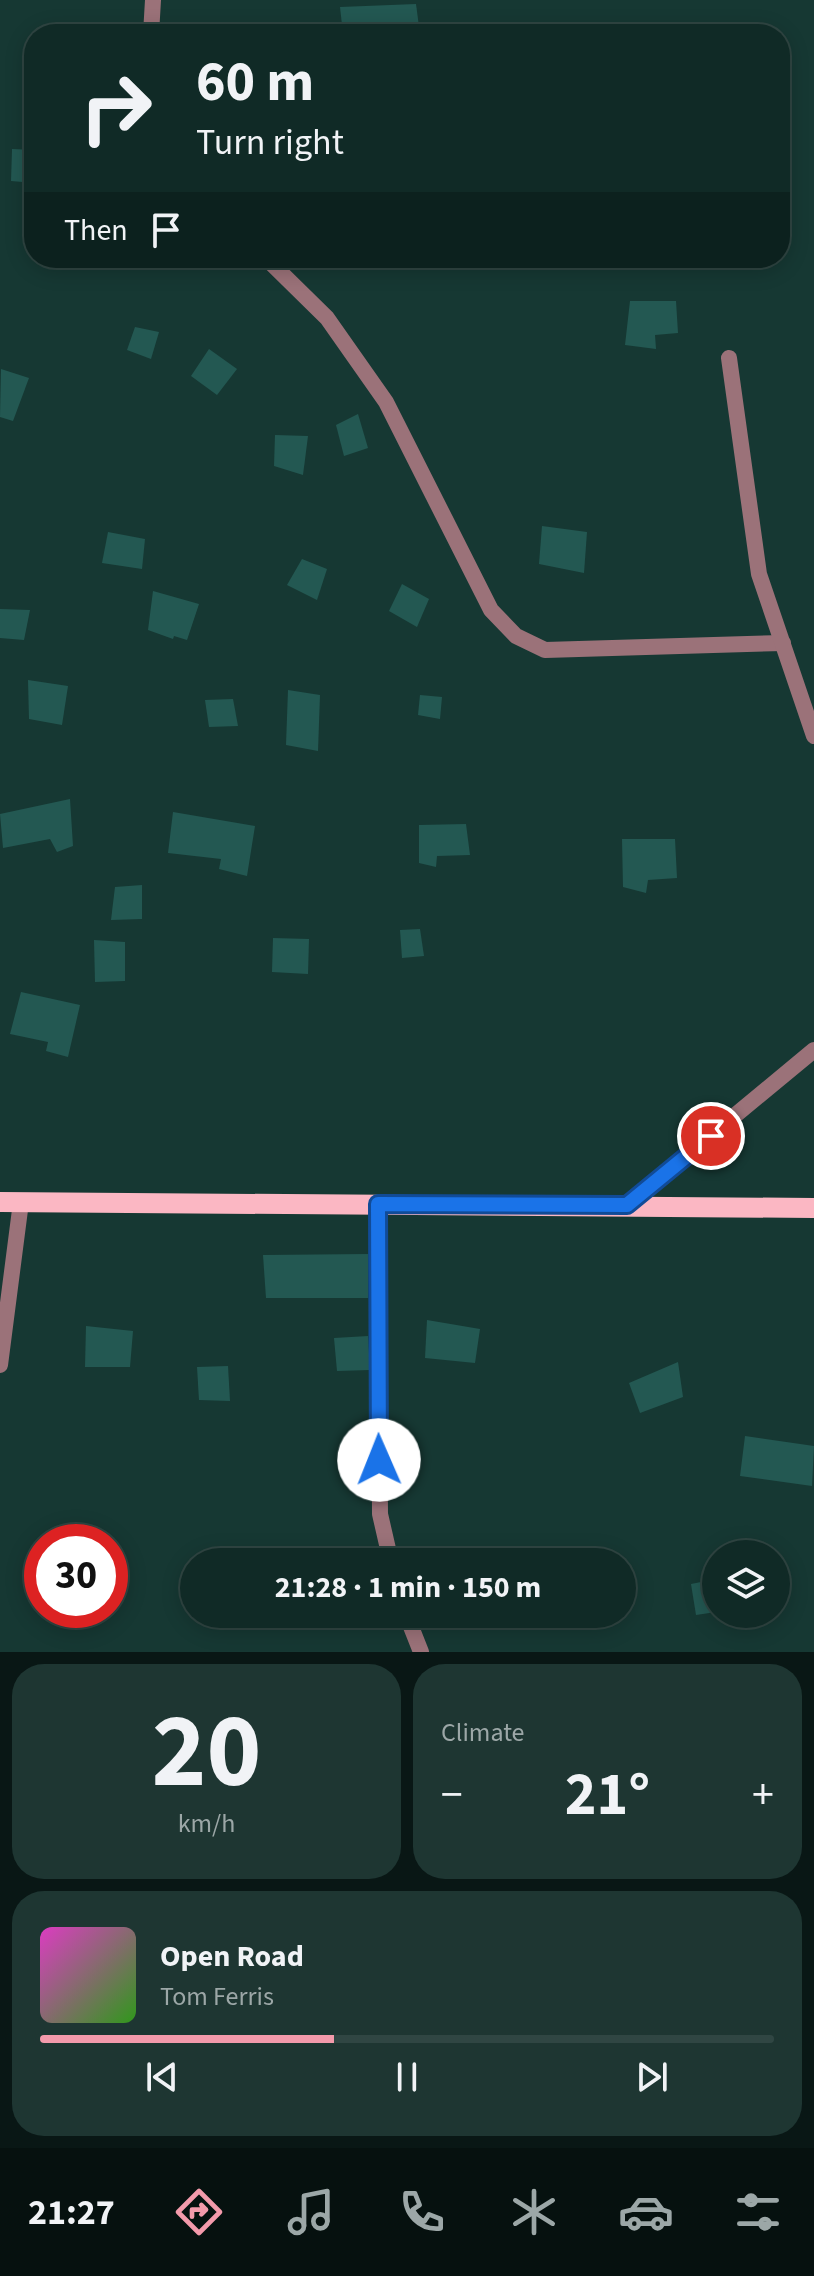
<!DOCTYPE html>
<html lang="en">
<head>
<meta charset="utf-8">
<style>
  body { margin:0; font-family:"Source Sans 3",sans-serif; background:#1e3632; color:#f1f3f6; height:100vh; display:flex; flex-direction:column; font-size:30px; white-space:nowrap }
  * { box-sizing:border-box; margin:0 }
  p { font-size:26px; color:#9ca7a7 }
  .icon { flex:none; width:44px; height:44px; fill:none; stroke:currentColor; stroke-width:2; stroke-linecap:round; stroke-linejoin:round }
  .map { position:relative; height:1652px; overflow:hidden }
  .sheet { display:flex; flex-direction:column; gap:12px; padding:12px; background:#091715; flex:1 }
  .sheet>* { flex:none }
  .banner { position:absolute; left:24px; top:24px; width:766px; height:244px; border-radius:32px; box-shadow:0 4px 20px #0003,0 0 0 2px #304643; background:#102a26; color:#f1f3f6; overflow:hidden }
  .controls { position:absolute; left:702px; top:1540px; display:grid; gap:16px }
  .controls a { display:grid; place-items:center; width:88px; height:88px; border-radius:50%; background:#102a26; box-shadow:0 4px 20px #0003,0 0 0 2px #304643; font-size:40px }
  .speed { position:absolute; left:24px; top:1524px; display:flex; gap:16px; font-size:40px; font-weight:700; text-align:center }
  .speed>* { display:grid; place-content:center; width:104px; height:104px; border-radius:50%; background:#102a26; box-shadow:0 4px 20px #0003,0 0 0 2px #304643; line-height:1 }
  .speed .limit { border:12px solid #d22; background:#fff; color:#111 }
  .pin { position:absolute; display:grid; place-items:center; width:68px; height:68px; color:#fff; margin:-34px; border:4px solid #fff; border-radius:50%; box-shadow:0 2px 8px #0007 }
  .me { position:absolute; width:88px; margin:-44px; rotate:359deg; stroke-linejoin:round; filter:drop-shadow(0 0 6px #0008) }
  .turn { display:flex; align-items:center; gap:28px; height:168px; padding:0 40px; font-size:36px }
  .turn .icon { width:104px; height:104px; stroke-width:2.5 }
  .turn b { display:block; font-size:56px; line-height:68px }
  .then { display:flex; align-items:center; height:76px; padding:0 40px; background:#0003; gap:16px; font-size:30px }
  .big { font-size:60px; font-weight:700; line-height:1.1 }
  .sheet .tile { flex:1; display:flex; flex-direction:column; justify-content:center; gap:12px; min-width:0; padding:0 28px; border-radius:32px; background:#1e3632 }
  .sheet .dial { align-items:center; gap:0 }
  .dial b { font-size:104px; line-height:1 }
  .song { display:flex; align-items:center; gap:24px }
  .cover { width:96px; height:96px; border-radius:12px; background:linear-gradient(135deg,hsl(310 70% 55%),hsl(110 70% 35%)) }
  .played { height:8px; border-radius:4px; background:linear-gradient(90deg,#f39aab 40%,#304643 40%) }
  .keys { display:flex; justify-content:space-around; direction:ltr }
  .heat { display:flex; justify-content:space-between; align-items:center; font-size:44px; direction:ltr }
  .sheet .tiles { flex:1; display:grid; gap:12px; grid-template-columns:1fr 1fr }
  .tile:last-child { grid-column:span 2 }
  .trip { position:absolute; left:180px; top:1548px; width:456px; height:80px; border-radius:40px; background:#102a26; box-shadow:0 4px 20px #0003,0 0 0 2px #304643; font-weight:700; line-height:80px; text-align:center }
  .tabs { display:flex; height:128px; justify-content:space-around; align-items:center; background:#06110f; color:#9ca7a7 }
  .tabs .icon { width:56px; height:56px }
  .tabs .active { color:#f39aab }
  .tabs b { font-size:36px; color:#f1f3f6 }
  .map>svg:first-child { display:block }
  .building { fill:#235852 }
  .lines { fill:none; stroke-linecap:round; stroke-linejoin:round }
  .minor { stroke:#9b7279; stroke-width:16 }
  .primary { stroke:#fbb7c3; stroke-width:20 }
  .route-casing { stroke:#114b97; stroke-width:20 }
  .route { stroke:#1a73e8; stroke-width:14 }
</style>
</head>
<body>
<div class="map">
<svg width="814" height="1652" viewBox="0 0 814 1652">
  <rect width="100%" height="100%" fill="#163833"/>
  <g class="building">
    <path d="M416,4l4,30h-77l-3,-27z"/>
    <path d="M12,149l22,1v33l-23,-2z"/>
    <path d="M630,301h46l2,32 -23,2 1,14 -31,-4z"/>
    <path d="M135,327l24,5 -8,27 -24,-9z"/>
    <path d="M209,349l28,20 -20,26 -26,-19z"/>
    <path d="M1,369l28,9 -16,43 -13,-4z"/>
    <path d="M358,414l10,34 -24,8 -8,-31z"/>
    <path d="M275,435l33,1 -5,39 -29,-9z"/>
    <path d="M542,526l45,6 -3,41 -45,-9z"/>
    <path d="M108,532l37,7 -3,30 -40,-6z"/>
    <path d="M302,559l25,10 -10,31 -30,-15z"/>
    <path d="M402,584l27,15 -12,28 -28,-16z"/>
    <path d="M153,591l46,13 -12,36 -13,-4 -1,3 -25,-9z"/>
    <path d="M0,609l30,1 -6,30 -24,-2z"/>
    <path d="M28,680l40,6 -6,39 -33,-6z"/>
    <path d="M288,690l32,5 -2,56 -32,-6z"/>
    <path d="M420,695l22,2 -2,22 -22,-4z"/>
    <path d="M233,699l5,27 -29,1 -4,-27z"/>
    <path d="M70,799l3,47 -16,6 -7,-13 -47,9 -3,-34z"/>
    <path d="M173,812l82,14 -8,50 -28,-7 2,-10 -53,-6z"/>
    <path d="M466,824l4,31 -33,1 -1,11 -17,-4v-38z"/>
    <path d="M622,839h53l2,39 -29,2 -2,13 -23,-6z"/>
    <path d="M142,885v34l-31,1 4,-33z"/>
    <path d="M420,929l4,27 -22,2 -2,-28z"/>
    <path d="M273,938l36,1 -1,35 -36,-2z"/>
    <path d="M94,940l31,2v39l-30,1z"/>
    <path d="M21,992l59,13 -12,52 -22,-6 2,-9 -38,-8z"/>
    <path d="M368,1254v44h-102l-3,-43z"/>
    <path d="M427,1320l53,9 -5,34 -50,-5z"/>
    <path d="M86,1326l47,5 -3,36h-45z"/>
    <path d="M368,1336l2,34 -33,1 -3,-33z"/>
    <path d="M678,1362l5,35 -43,16 -11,-30z"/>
    <path d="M228,1366l2,35 -31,-1 -2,-33z"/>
    <path d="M745,1436l69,10 -2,40 -72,-10z"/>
    <path d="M716,1579v33l-20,3 -5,-31z"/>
  </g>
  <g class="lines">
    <g class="minor">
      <path d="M151,34l2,-34"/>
      <path d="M266,258l61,60 59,84 105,208 25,26 29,14 238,-7"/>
      <path d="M729,358l30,216 55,162"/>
      <path d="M378,1204l2,310 11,48"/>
      <path d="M627,1205l187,-155"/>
      <path d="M0,1365l21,-163"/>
      <path d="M406,1614l15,38"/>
    </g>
    <path class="primary" d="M0,1202l814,6"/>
  </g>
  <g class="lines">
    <g class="route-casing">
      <path id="route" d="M379,1460l-1,-256 249,1 84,-69"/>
    </g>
    <use href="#route" class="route"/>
  </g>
</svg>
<div class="controls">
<a><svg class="icon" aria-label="layers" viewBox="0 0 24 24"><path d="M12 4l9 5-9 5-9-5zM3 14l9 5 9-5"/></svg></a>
</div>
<div class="speed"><div class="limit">30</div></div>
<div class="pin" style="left:711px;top:1136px;background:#d93025"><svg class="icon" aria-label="arrive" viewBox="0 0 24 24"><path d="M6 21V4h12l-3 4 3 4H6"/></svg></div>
<svg class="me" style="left:379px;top:1460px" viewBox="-20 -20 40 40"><circle r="19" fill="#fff"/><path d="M0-13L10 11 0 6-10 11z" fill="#1a73e8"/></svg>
<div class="trip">21:28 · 1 min · 150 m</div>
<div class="banner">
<div class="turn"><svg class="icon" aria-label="right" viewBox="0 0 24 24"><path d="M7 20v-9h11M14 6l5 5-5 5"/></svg><div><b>60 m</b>Turn right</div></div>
<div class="then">Then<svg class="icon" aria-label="arrive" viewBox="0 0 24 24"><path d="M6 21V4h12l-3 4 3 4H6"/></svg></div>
</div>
</div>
<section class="sheet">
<div class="tiles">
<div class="tile dial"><b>20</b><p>km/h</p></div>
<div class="tile"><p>Climate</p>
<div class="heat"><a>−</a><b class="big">21°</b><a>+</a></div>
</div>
<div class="tile">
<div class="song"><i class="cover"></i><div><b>Open Road</b><p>Tom Ferris</p></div></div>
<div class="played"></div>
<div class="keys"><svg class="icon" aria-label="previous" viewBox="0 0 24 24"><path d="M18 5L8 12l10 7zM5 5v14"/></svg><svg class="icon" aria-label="pause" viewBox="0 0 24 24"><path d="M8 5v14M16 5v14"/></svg><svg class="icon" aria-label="next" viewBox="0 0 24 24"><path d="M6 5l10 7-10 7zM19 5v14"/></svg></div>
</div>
</div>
</section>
<nav class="tabs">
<b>21:27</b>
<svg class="icon active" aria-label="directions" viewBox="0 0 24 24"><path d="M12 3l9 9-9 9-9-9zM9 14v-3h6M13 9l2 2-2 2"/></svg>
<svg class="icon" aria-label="music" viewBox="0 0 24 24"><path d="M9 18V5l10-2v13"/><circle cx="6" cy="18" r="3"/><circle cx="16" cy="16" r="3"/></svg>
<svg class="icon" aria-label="phone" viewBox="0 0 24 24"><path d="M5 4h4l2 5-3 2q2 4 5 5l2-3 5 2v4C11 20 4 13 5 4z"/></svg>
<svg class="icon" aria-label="climate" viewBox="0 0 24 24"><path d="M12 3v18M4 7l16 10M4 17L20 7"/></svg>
<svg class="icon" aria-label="car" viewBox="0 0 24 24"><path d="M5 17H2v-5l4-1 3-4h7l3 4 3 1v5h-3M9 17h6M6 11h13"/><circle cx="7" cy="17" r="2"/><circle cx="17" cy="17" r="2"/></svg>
<svg class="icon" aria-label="filters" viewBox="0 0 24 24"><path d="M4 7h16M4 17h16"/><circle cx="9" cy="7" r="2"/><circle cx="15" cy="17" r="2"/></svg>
</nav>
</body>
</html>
